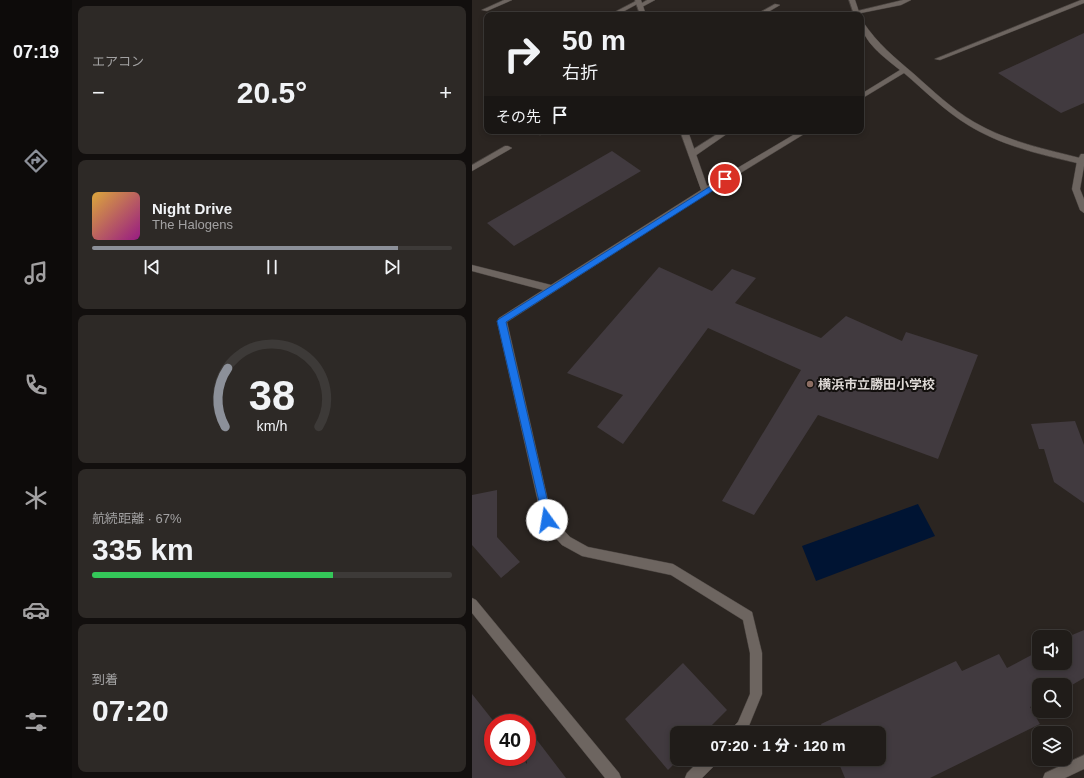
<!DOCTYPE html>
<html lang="ja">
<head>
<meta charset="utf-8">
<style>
  body { margin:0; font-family:Helvetica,"Noto Sans JP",sans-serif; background:#2d2926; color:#f1f3f6; height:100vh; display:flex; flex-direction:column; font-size:15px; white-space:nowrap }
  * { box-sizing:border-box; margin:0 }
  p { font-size:13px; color:#a2a1a2 }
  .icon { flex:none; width:22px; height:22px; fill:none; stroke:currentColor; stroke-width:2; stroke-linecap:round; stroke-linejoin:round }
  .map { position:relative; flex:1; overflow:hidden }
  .panel { display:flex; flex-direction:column; gap:6px; padding:6px; background:#120f0e; width:400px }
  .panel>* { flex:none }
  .guide { position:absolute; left:12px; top:12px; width:380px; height:122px; border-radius:8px; box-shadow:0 2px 6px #0003,0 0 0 1px #3d3a38; background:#201c19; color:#f1f3f6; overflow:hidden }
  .controls { position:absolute; left:560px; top:630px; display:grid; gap:8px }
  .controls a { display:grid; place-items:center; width:40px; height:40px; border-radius:8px; background:#201c19; box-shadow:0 2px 6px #0003,0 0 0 1px #3d3a38; font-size:20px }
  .speed { position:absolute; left:12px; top:714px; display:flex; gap:8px; font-size:20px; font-weight:700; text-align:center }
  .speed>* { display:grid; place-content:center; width:52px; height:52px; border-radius:50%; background:#201c19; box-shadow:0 2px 6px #0003,0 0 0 1px #3d3a38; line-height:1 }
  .speed .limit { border:6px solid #d22; background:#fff; color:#111 }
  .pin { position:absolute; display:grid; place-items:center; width:34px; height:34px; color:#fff; margin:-17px; border:2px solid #fff; border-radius:50%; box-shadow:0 1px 4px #0007 }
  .me { position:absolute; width:44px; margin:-22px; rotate:347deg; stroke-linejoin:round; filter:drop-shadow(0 0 3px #0008) }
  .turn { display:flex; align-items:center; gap:14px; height:84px; padding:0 12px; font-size:18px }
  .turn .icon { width:52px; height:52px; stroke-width:2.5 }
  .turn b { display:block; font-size:28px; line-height:34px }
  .then { display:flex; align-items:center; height:38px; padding:0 12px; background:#0003; gap:8px; font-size:15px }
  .big { font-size:30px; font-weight:800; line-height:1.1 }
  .panel .tile { flex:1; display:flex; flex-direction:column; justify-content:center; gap:6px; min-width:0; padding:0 14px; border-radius:8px; background:#2d2926 }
  .panel .dial { align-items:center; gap:0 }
  .dial svg { height:104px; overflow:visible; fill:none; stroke:#3d3a38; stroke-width:7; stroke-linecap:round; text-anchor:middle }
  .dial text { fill:#f1f3f6; stroke:none }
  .song { display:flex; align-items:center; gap:12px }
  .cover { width:48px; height:48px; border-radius:6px; background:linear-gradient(135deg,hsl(40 70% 55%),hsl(310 70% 35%)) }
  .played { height:4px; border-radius:2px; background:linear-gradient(90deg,#8c9099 85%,#3d3a38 85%) }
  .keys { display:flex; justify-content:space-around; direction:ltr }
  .heat { display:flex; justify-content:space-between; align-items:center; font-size:22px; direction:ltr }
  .charge { height:6px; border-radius:3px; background:linear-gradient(90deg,#34c759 67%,#3d3a38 0) }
  .trip { position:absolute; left:198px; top:726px; width:216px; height:40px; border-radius:8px; background:#201c19; box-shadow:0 2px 6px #0003,0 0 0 1px #3d3a38; font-weight:800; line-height:40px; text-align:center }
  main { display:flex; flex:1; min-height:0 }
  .tab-bar { display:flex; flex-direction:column; width:72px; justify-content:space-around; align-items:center; background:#0d0b0a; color:#a2a1a2 }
  .tab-bar .icon { width:28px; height:28px }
  .tab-bar .current { color:#8c9099 }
  .tab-bar b { font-size:18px; color:#f1f3f6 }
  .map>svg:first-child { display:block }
  .water { fill:#001433 }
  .building { fill:#413a3f }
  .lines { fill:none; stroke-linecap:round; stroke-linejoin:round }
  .lane-casing { stroke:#49433f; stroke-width:1 }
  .street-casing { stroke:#49433f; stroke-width:1 }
  .secondary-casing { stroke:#49433f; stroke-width:1 }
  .lane { fill:#6d6560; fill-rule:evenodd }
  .street { fill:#6d6560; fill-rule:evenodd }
  .secondary { fill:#6d6560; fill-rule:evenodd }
  .route { fill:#1a73e8; stroke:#114b97 }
  .education-dot { fill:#8d6e63; stroke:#120f0d; stroke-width:1.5 }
  .labels { text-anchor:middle; stroke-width:4; stroke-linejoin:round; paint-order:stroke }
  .poi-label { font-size:13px; font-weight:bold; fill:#dfdad7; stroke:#120f0d; text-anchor:start }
</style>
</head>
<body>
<main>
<nav class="tab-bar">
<b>07:19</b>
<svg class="icon current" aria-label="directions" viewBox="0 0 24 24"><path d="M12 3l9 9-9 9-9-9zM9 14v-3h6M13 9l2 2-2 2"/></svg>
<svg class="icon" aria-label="music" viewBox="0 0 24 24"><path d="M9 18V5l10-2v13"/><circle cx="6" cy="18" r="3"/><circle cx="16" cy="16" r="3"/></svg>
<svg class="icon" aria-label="phone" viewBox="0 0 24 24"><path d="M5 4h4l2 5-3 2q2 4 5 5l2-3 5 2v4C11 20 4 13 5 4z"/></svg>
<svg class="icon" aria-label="climate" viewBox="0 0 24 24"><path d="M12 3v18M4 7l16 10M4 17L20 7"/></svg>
<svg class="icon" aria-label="car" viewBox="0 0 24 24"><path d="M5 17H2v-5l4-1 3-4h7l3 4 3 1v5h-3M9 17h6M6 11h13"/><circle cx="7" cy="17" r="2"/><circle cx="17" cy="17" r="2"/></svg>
<svg class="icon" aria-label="filters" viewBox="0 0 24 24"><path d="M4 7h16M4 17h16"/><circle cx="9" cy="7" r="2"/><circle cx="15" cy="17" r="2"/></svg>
</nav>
<section class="panel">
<div class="tile"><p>エアコン</p>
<div class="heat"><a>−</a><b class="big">20.5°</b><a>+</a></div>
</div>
<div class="tile">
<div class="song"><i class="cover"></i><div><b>Night Drive</b><p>The Halogens</p></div></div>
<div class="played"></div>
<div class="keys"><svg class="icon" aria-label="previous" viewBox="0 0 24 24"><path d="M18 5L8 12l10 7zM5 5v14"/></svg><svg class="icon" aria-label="pause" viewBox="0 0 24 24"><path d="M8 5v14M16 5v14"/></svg><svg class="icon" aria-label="next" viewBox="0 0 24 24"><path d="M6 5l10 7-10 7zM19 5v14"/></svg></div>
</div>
<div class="tile dial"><svg viewBox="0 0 100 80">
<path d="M14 69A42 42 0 1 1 86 69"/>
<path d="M14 69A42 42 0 0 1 16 24" stroke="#8c9099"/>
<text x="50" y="56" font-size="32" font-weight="700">38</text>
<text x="50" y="72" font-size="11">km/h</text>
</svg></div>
<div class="tile"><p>航続距離 · 67%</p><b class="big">335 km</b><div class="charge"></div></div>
<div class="tile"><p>到着</p><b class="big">07:20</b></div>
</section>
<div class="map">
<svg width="612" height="778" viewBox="0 0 612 778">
  <rect width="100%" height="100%" fill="#2b2521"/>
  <path class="water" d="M446,504l17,32 -119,45 -14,-35z"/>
  <g class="building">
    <path d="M612,33v70l-23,10 -63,-40z"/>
    <path d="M140,151l29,20 -127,75 -27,-23z"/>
    <path d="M187,267l53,24 20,-22 24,9 -21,25 86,35 25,-22 56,25 4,-9 72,23 -40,104 -120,-44 -64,100 -32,-14 79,-131 -93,-42 -85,116 -26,-17 26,-32 -56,-22z"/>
    <path d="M603,421l9,24v58l-30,-21 -10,-33h-5l-8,-25z"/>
    <path d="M25,490v47l23,25 -19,16 -29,-33v-50z"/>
    <path d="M612,630v48l-19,11v-4h-26v18l-9,4 10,17 -110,54h-85l-8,-19h42v-26h-54l-4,-9 135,-63 6,10 37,-17 8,14 32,-17v12h26v-25z"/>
    <path d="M211,663l44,47 -23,23h-27v26h2l-11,11 -43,-51z"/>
    <path d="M0,694l23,29h-2v34h28l6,7v-37l39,51h-94z"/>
  </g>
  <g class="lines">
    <g class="lane-casing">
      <g id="lane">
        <path d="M32,0h8l-25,11 -5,-1z"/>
        <path d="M175,0h8l-13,7 -5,-1z"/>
        <path d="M431,0h8l-10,5 -45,9 -3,-2z"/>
        <path d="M609,0h3v3l-144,57 -5,-1z"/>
        <path d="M164,1l5,1 -24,13h-8z"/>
        <path d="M303,4l5,1 -17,10h-8z"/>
        <path d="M66,131h10l-8,4 -4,-2z"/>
        <path d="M250,131h9l-36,25h-6v-4z"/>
        <path d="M33,146h3l4,2 -40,23v-6z"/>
      </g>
    </g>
    <g class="street-casing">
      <g id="street">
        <path d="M609,154h3v12l-4,23 4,10v14l-4,-3 -8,-21 5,-28z"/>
        <path d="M612,755v14l-19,9h-22l2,-5z"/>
      </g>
    </g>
    <g class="secondary-casing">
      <g id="secondary">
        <path d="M163,0h6l5,15h-6z"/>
        <path d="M377,0h6l5,15h-6z"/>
        <path d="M389,21l2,1c14,21 32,36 51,52 19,17 38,35 60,48 34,20 72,27 110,37v3l-3,2c-39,-9 -79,-18 -113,-39 -23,-14 -43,-34 -64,-52l-43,26v-5l39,-24c-15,-12 -39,-29 -39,-49z"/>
        <path d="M208,131h8l19,55 93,-55h9l-101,62 -201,129 45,196 18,19 18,10 85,17 79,48 10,41v41l-16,39h-16l2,-5 6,-6 12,-28v-41l-7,-33 -72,-45 -89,-19 -20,-11 -19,-21 -46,-203 2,-3 44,-28 -71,-19v-6l79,20 150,-95z"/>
        <path d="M0,598l4,2 143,173 2,5h-16l-133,-165z"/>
        <path d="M229,759h17l-2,5 -14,14h-17l2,-5z"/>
      </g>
    </g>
    <use href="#lane" class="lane"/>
    <use href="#street" class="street"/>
    <use href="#secondary" class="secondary"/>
  </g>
  <path class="route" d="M253,177l4,2 -1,2 -222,141 46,198 -1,3 -4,2 -3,-2 -47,-202 2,-2z"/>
  <circle class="education-dot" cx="338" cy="384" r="4"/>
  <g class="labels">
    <g class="poi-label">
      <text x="346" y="389">横浜市立勝田小学校</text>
    </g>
  </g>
</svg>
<div class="controls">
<a><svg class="icon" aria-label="sound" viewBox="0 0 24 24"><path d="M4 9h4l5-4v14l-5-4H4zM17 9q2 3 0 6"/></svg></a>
<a><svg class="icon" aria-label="search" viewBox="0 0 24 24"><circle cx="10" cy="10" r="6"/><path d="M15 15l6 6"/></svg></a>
<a><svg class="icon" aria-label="layers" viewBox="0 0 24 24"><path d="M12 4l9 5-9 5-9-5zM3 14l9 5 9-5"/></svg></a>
</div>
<div class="speed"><div class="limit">40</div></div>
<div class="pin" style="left:253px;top:179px;background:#d93025"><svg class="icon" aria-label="arrive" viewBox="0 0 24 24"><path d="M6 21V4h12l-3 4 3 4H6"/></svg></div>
<svg class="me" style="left:75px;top:520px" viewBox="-20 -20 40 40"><circle r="19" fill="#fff"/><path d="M0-13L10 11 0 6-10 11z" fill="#1a73e8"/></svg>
<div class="trip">07:20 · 1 分 · 120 m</div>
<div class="guide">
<div class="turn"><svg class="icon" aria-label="right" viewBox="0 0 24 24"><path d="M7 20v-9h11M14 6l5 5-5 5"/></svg><div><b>50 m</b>右折</div></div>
<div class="then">その先<svg class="icon" aria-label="arrive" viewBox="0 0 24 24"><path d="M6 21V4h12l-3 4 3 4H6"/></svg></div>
</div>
</div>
</main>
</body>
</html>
